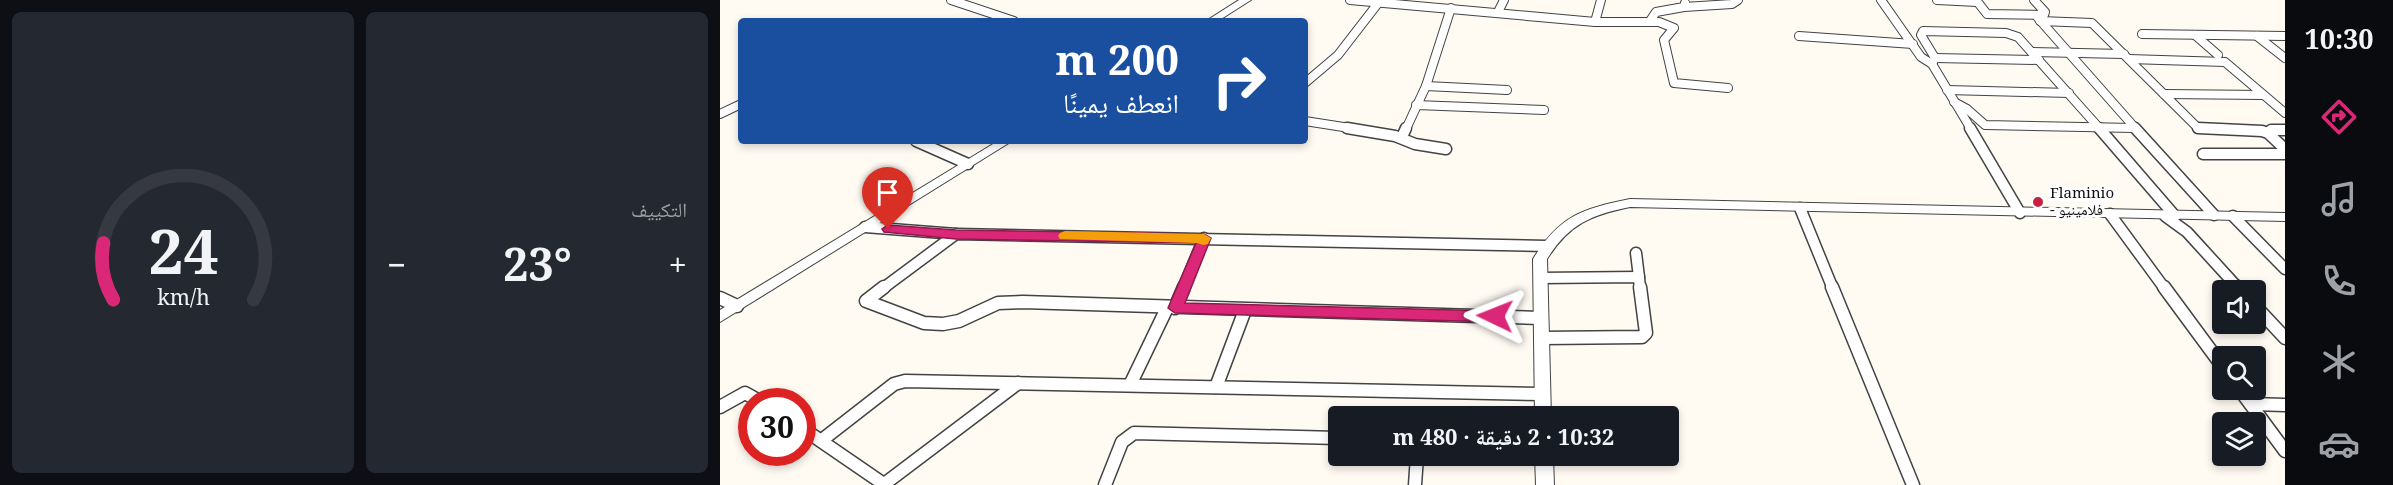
<!DOCTYPE html>
<html lang="ar">
<head>
<meta charset="utf-8">
<style>
  body { margin:0; font-family:"Noto Serif","Noto Naskh Arabic",serif; background:#242831; color:#f1f3f6; direction:rtl; height:100vh; display:flex; flex-direction:column; font-size:22px; white-space:nowrap }
  * { box-sizing:border-box; margin:0 }
  p { font-size:20px; color:#9ea1a6 }
  .icon { flex:none; width:33px; height:33px; fill:none; stroke:currentColor; stroke-width:2; stroke-linecap:round; stroke-linejoin:round }
  .map { position:relative; flex:1; overflow:hidden; direction:ltr }
  .side { display:flex; flex-direction:column; gap:12px; padding:12px; background:#0d0f14; width:720px }
  .side>* { flex:none }
  .guide { position:absolute; left:18px; top:18px; width:570px; height:126px; border-radius:6px; box-shadow:0 3px 9px #0003; direction:rtl; background:#1a4fa0; color:#fff; overflow:hidden }
  .fabs { position:absolute; left:1492px; top:280px; display:grid; gap:12px }
  .fabs a { display:grid; place-items:center; width:54px; height:54px; border-radius:6px; background:#171b24; box-shadow:0 3px 9px #0003; font-size:30px }
  .speed { position:absolute; left:18px; top:388px; display:flex; gap:12px; font-size:30px; font-weight:700; text-align:center }
  .speed>* { display:grid; place-content:center; width:78px; height:78px; border-radius:50%; background:#171b24; box-shadow:0 3px 9px #0003; line-height:1 }
  .speed .limit { border:9px solid #d22; background:#fff; color:#111 }
  .pin { position:absolute; display:grid; place-items:center; width:51px; height:51px; color:#fff; margin:-62px -26px; border-radius:50% 50% 50% 0; rotate:-45deg; box-shadow:0 0 6px #0007 }
  .pin .icon { rotate:45deg }
  .me { position:absolute; width:66px; margin:-33px; rotate:272deg; stroke-linejoin:round; filter:drop-shadow(0 0 4px #0008) }
  .turn { display:flex; align-items:center; gap:21px; height:126px; padding:0 30px; font-size:27px }
  .turn .icon { width:78px; height:78px; stroke-width:2.5 }
  .turn b { display:block; font-size:42px; line-height:51px }
  .big { font-size:45px; font-weight:700; line-height:1.1 }
  .side .card { flex:1; display:flex; flex-direction:column; justify-content:center; gap:9px; min-width:0; padding:0 21px; border-radius:9px; background:#242831 }
  .side .dial { align-items:center; gap:0 }
  .dial svg { height:156px; overflow:visible; fill:none; stroke:#363941; stroke-width:7; stroke-linecap:round; text-anchor:middle }
  .dial text { fill:#f1f3f6; stroke:none }
  .heat { display:flex; justify-content:space-between; align-items:center; font-size:33px; direction:ltr }
  .side .tiles { flex:1; display:grid; gap:12px; grid-template-columns:repeat(2,1fr) }
  .trip { position:absolute; left:608px; top:406px; width:351px; height:60px; border-radius:6px; background:#171b24; box-shadow:0 3px 9px #0003; font-weight:700; line-height:60px; text-align:center; direction:rtl }
  main { display:flex; flex:1; min-height:0 }
  .tab-bar { display:flex; flex-direction:column; width:108px; justify-content:space-around; align-items:center; background:#090b0e; color:#9ea1a6 }
  .tab-bar .icon { width:42px; height:42px }
  .tab-bar .on { color:#db2777 }
  .tab-bar b { font-size:27px; color:#f1f3f6 }
  .map>svg:first-child { display:block }
  .lines { fill:none; stroke-linecap:round; stroke-linejoin:round }
  .minor-far2-casing { stroke:#434343; stroke-width:10 }
  .minor-far1-casing { stroke:#434343; stroke-width:13 }
  .minor-casing { stroke:#434343; stroke-width:15 }
  .tertiary-casing { stroke:#434343; stroke-width:2 }
  .minor-far2 { stroke:#fff; stroke-width:8 }
  .minor-far1 { stroke:#fff; stroke-width:10 }
  .minor { stroke:#fff; stroke-width:12 }
  .tertiary { fill:#fff; fill-rule:evenodd }
  .route { fill:#db2777; stroke:#8e194d; stroke-width:1.5 }
  .slow { fill:#f59e0b }
  .poi-dot { fill:#c8203f; stroke:#fff; stroke-width:2 }
  .labels { text-anchor:middle; stroke-width:6; stroke-linejoin:round; paint-order:stroke }
  .poi-label { font-size:15px; fill:#101010; stroke:#fff; text-anchor:start }
</style>
</head>
<body>
<main>
<nav class="tab-bar">
<b>10:30</b>
<svg class="icon on" aria-label="directions" viewBox="0 0 24 24"><path d="M12 3l9 9-9 9-9-9zM9 14v-3h6M13 9l2 2-2 2"/></svg>
<svg class="icon" aria-label="music" viewBox="0 0 24 24"><path d="M9 18V5l10-2v13"/><circle cx="6" cy="18" r="3"/><circle cx="16" cy="16" r="3"/></svg>
<svg class="icon" aria-label="phone" viewBox="0 0 24 24"><path d="M5 4h4l2 5-3 2q2 4 5 5l2-3 5 2v4C11 20 4 13 5 4z"/></svg>
<svg class="icon" aria-label="climate" viewBox="0 0 24 24"><path d="M12 3v18M4 7l16 10M4 17L20 7"/></svg>
<svg class="icon" aria-label="car" viewBox="0 0 24 24"><path d="M5 17H2v-5l4-1 3-4h7l3 4 3 1v5h-3M9 17h6M6 11h13"/><circle cx="7" cy="17" r="2"/><circle cx="17" cy="17" r="2"/></svg>
</nav>
<div class="map">
<svg width="1565" height="485" viewBox="0 0 1565 485">
  <rect width="100%" height="100%" fill="#fffbf3"/>
  <g class="lines">
    <g class="minor-far2-casing">
      <g id="minor-far2">
        <path d="M231,0l63,21"/>
        <path d="M630,0l245,22h64l15,6 -10,12 10,43 54,5"/>
        <path d="M1161,0l40,57 11,7 39,65"/>
        <path d="M1217,0l40,2"/>
        <path d="M1256,0l11,14 57,1 1,-3 -11,-12"/>
        <path d="M964,7l48,-3 6,-4"/>
        <path d="M778,12l6,-12"/>
        <path d="M1318,18l98,111"/>
        <path d="M930,21l6,-9 28,-5 1,-4"/>
        <path d="M1320,21l52,2 106,105 32,1"/>
        <path d="M875,22l6,-22"/>
        <path d="M1422,34l143,2"/>
        <path d="M1475,35l23,20"/>
        <path d="M1079,36l114,8"/>
        <path d="M1537,36l28,22"/>
        <path d="M1312,52l92,2"/>
        <path d="M1215,58l104,2"/>
        <path d="M1409,59l96,3 60,51"/>
        <path d="M1212,64l3,-6 -14,-23 2,-4 83,2 12,4 82,92"/>
        <path d="M585,83l33,-28 41,-53"/>
        <path d="M706,86l81,4"/>
        <path d="M1227,90l122,3"/>
        <path d="M1444,94l99,1"/>
        <path d="M1234,102l13,7 18,16 149,3"/>
        <path d="M696,105l128,5"/>
        <path d="M0,114l21,-10"/>
        <path d="M585,121l51,8"/>
        <path d="M686,129l20,-43 25,-78"/>
      </g>
    </g>
    <g class="minor-far1-casing">
      <g id="minor-far1">
        <path d="M627,128l48,8 20,8 31,5"/>
        <path d="M1250,128l50,85"/>
        <path d="M1379,128l76,88"/>
        <path d="M1415,128l79,87"/>
        <path d="M1478,128l64,3 6,2 17,16"/>
        <path d="M1548,133l3,-3h14"/>
        <path d="M682,137l4,-9"/>
        <path d="M196,141l52,23"/>
        <path d="M1483,154h82"/>
        <path d="M1080,208l33,81"/>
        <path d="M1390,214l55,75"/>
        <path d="M1445,216l22,16 52,57"/>
        <path d="M1513,216l52,53"/>
        <path d="M145,227l91,7"/>
        <path d="M916,253l3,24"/>
        <path d="M820,278l99,-1 1,12"/>
        <path d="M162,289l74,-55 591,12"/>
        <path d="M463,289l21,-51"/>
      </g>
    </g>
    <g class="minor-casing">
      <g id="minor">
        <path d="M164,287l-18,14 58,22 19,1 16,-3 39,-18 25,-1 517,16"/>
        <path d="M1112,287l81,198"/>
        <path d="M1444,287l59,80"/>
        <path d="M1518,287l3,4"/>
        <path d="M0,298l17,8"/>
        <path d="M1536,307l29,31"/>
        <path d="M455,308l9,-21"/>
        <path d="M821,338l101,-1 4,-4 -6,-46"/>
        <path d="M410,385l37,-77"/>
        <path d="M496,387l29,-77"/>
        <path d="M1520,390l45,61"/>
        <path d="M1531,404l34,1"/>
        <path d="M0,407l25,-14 16,9"/>
        <path d="M82,428l83,57"/>
        <path d="M102,440l72,-56 11,-3 637,13"/>
        <path d="M163,485l135,-102"/>
        <path d="M385,485l17,-43 12,-9 204,5"/>
        <path d="M695,485l2,-29"/>
      </g>
    </g>
    <g class="tertiary-casing">
      <g id="tertiary">
        <path d="M519,0h12l-33,21h-12z"/>
        <path d="M278,141h14l-292,181v-12z"/>
        <path d="M910,199l655,14v8l-655,-14c-39,8 -61,17 -83,52l4,158h-16l-2,-158c27,-44 49,-50 97,-60z"/>
        <path d="M815,456h18l1,29h-18z"/>
      </g>
    </g>
    <use href="#minor-far2" class="minor-far2"/>
    <use href="#minor-far1" class="minor-far1"/>
    <use href="#minor" class="minor"/>
    <use href="#tertiary" class="tertiary"/>
  </g>
  <path class="route" d="M168,225l68,5 248,4 7,4 -26,65 310,8 5,1 2,4 -2,4 -5,2 -320,-9 -7,-5 28,-65 -240,-4 -72,-7 -2,-3z"/>
  <path class="slow" d="M345,231l139,3 7,4 -3,6 -5,1 -6,-2 -137,-4 -2,-3 2,-3z"/>
  <circle class="poi-dot" cx="1318" cy="202" r="6"/>
  <g class="labels">
    <g class="poi-label">
      <text x="1330" y="198">Flaminio<tspan x="1330" dy="17">- فلامينيو</tspan></text>
    </g>
  </g>
</svg>
<div class="fabs">
<a><svg class="icon" aria-label="sound" viewBox="0 0 24 24"><path d="M4 9h4l5-4v14l-5-4H4zM17 9q2 3 0 6"/></svg></a>
<a><svg class="icon" aria-label="search" viewBox="0 0 24 24"><circle cx="10" cy="10" r="6"/><path d="M15 15l6 6"/></svg></a>
<a><svg class="icon" aria-label="layers" viewBox="0 0 24 24"><path d="M12 4l9 5-9 5-9-5zM3 14l9 5 9-5"/></svg></a>
</div>
<div class="speed"><div class="limit">30</div></div>
<div class="pin" style="left:168px;top:229px;background:#d93025"><svg class="icon" aria-label="arrive" viewBox="0 0 24 24"><path d="M6 21V4h12l-3 4 3 4H6"/></svg></div>
<svg class="me" style="left:775px;top:316px" viewBox="-20 -20 40 40"><path d="M0-17L14 15 0 8-14 15z" fill="#db2777" stroke="#fff" stroke-width="4"/></svg>
<div class="trip">10:32 · 2 دقيقة · 480 m</div>
<div class="guide">
<div class="turn"><svg class="icon" aria-label="right" viewBox="0 0 24 24"><path d="M7 20v-9h11M14 6l5 5-5 5"/></svg><div><b>200 m</b>انعطف يمينًا</div></div>
</div>
</div>
<section class="side">
<div class="tiles">
<div class="card"><p>التكييف</p>
<div class="heat"><a>−</a><b class="big">23°</b><a>+</a></div>
</div>
<div class="card dial"><svg viewBox="0 0 100 80">
<path d="M14 69A42 42 0 1 1 86 69"/>
<path d="M14 69A42 42 0 0 1 9 40" stroke="#db2777"/>
<text x="50" y="56" font-size="32" font-weight="700">24</text>
<text x="50" y="72" font-size="11">km/h</text>
</svg></div>
</div>
</section>
</main>
</body>
</html>
